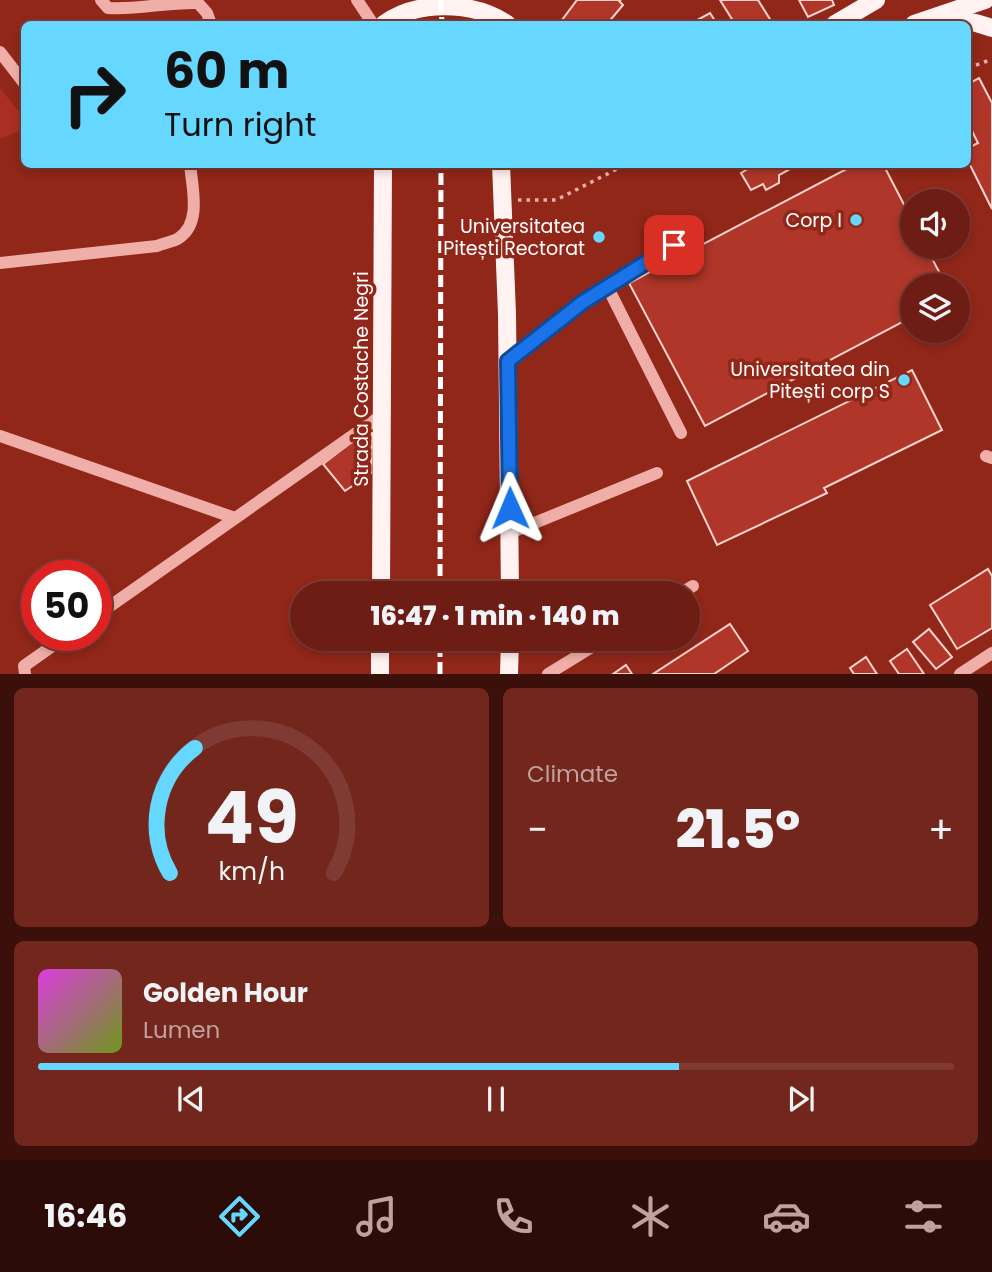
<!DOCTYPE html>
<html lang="en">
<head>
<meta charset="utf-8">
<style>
  body { margin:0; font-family:Poppins,sans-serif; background:#72261c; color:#f1f3f6; height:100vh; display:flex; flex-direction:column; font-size:26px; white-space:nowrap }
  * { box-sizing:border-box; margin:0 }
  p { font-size:23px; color:#bfa2a0 }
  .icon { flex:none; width:38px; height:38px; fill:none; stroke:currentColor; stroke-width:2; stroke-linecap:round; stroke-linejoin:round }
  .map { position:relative; height:674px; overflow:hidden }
  .drawer { display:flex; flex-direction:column; gap:14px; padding:14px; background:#3c100a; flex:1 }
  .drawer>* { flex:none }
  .hud { position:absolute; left:21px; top:21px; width:950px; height:147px; border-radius:10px; box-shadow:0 4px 10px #0003,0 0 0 2px #7f3b33; background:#66d7ff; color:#111; overflow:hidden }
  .tools { position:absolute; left:900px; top:189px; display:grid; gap:14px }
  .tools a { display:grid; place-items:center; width:70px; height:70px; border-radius:50%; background:#6d1d13; box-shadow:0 4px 10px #0003,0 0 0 2px #7f3b33; font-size:35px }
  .speed { position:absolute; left:21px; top:560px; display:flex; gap:14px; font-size:35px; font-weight:700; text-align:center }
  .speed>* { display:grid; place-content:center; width:91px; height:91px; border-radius:50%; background:#6d1d13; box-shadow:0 4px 10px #0003,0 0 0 2px #7f3b33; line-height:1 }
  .speed .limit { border:10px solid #d22; background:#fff; color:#111 }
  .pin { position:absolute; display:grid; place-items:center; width:60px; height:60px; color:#fff; margin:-30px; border-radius:14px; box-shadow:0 4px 10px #0006 }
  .me { position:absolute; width:77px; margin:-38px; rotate:359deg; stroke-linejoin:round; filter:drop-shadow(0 0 5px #0008) }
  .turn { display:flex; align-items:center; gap:24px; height:147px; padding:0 28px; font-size:32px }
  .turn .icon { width:91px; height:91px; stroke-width:2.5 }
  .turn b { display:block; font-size:49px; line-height:60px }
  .big { font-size:52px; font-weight:800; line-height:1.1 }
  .drawer .card { flex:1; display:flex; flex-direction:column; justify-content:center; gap:10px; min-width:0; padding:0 24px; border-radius:10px; background:#72261c }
  .drawer .dial { align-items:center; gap:0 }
  .dial svg { height:182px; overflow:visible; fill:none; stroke:#7f3b33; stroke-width:7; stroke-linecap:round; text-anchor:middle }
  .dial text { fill:#f1f3f6; stroke:none }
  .song { display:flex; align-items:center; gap:21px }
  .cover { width:84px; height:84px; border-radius:10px; background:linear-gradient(135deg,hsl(300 70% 55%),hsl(80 70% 35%)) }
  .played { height:7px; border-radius:4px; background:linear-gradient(90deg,#66d7ff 70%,#7f3b33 70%) }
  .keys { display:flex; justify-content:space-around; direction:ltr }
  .heat { display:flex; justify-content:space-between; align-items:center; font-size:38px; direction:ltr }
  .drawer .tiles { flex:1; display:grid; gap:14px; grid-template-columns:1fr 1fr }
  .card:last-child { grid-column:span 2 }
  .trip { position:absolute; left:290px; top:581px; width:410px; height:70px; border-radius:35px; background:#6d1d13; box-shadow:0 4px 10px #0003,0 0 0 2px #7f3b33; font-weight:800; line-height:70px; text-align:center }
  .dock { display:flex; height:112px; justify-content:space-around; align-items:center; background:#2c0c08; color:#bfa2a0 }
  .dock .icon { width:49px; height:49px }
  .dock .current { color:#66d7ff }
  .dock b { font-size:32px; color:#f1f3f6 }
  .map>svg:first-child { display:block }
  .green { fill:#aa2f22 }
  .building { fill:#af3628; stroke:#fbd3ce; stroke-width:2 }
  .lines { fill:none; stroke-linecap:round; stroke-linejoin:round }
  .path { stroke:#efafa8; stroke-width:3.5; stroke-dasharray:3.5 5; stroke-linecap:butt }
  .minor { stroke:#efafa8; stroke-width:12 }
  .major { stroke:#fff2f0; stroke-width:18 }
  .rail { stroke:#fff; stroke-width:5; stroke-dasharray:12 5; stroke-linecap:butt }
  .route-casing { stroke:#114b97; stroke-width:18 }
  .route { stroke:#1a73e8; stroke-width:12 }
  .poi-dot { fill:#66d7ff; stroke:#912719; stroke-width:2.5 }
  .labels { text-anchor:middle; stroke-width:7; stroke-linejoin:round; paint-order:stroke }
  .poi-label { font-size:19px; fill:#fff; stroke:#912719; text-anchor:end }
  .street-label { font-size:19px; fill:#fff; stroke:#912719 }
</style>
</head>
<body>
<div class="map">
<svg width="992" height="674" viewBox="0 0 992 674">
  <rect width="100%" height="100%" fill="#912719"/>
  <path class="green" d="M0,88l24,30v11l-24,10z"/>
  <g class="building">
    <path d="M577,0h44l-2,1 4,4 -16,19h-48z"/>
    <path d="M720,0h38l15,24h-38z"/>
    <path d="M799,0h33l2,5 -26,12z"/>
    <path d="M710,13l7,11h-27z"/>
    <path d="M979,78l13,25v106l-24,-48v-13l10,-5 -10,-20v-39z"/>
    <path d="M756,164h43l-20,11v8l-13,7 -3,-6 -12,6 -10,-17z"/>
    <path d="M856,164h27l29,56v27h14l20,38h-34v32l-207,109 -76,-143z"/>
    <path d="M912,370l30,60 -118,58 3,5 -110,52 -30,-64z"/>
    <path d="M372,433l-1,40 -26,18 -22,-27 39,-30z"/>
    <path d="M988,569l4,7v52l-35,21 -27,-44z"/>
    <path d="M730,624l18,27 -34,23h-61z"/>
    <path d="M929,629l23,28 -16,12 -23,-27z"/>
    <path d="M907,649l17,25h-25l-9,-13z"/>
    <path d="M866,657l11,17h-23l-4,-6z"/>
    <path d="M626,665l6,9h-19z"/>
  </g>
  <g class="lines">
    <g class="path">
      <path d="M968,68l22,-8"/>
      <path d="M518,200h38l71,-36"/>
    </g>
    <g class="minor">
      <path d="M101,0l7,8c30,2 59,-6 90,-5l9,10 4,11"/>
      <path d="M357,0l16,24"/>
      <path d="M0,52l24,31"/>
      <path d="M0,263l157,-17c7,-3 16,-4 22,-8 23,-15 13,-51 11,-74"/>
      <path d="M607,286l74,147"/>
      <path d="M508,361l75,-59 50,-33 61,-35"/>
      <path d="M0,436l235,82"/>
      <path d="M986,456l6,2"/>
      <path d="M510,533l147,-60"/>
      <path d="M681,593l12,-7"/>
      <path d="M96,616l286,-201"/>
      <path d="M25,674l-1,-8 44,-31"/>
      <path d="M548,674l57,-35"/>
      <path d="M960,674l32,-21"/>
    </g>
    <g class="major">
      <path d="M942,17l34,6 16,5"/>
      <path d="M384,24c33,-24 89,-23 123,0"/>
      <path d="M835,24l41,-24"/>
      <path d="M914,24l71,-24"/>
      <path d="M501,164l6,150 3,279"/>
      <path d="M381,593l2,-429"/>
      <path d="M380,674v-35"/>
      <path d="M509,674l1,-35"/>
    </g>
    <g class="rail">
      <path d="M441,0l1,24"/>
      <path d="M440,593l1,-429"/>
      <path d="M440,674v-35"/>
    </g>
  </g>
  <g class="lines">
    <g class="route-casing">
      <path id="route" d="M510,508l-2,-147 75,-59 91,-57"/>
    </g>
    <use href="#route" class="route"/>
  </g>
  <g class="poi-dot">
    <circle cx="856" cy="220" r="7"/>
    <circle cx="599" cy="237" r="7"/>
    <circle cx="904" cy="380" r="7"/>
  </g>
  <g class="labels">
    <g class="poi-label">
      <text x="842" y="227">Corp I</text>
      <text x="585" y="233">Universitatea<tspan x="585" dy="22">Pitești Rectorat</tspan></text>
      <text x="890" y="376">Universitatea din<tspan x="890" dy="22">Pitești corp S</tspan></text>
    </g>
    <g class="street-label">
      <text transform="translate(361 379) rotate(-90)" y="7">Strada Costache Negri</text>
    </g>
  </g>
</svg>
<div class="tools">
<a><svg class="icon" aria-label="sound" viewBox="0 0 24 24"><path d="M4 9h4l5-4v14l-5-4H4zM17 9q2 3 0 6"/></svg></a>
<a><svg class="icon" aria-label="layers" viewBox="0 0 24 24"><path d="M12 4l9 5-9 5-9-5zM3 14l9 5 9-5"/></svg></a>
</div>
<div class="speed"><div class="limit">50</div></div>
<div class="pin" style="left:674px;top:245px;background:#d93025"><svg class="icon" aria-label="arrive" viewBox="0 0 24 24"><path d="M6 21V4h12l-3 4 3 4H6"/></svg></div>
<svg class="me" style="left:510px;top:508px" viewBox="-20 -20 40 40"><path d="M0-17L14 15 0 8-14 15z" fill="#1a73e8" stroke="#fff" stroke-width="4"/></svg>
<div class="trip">16:47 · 1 min · 140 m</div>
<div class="hud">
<div class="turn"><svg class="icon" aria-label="right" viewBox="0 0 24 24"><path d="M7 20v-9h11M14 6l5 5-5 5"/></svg><div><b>60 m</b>Turn right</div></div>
</div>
</div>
<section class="drawer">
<div class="tiles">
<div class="card dial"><svg viewBox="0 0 100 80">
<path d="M14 69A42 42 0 1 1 86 69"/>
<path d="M14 69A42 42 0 0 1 25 14" stroke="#66d7ff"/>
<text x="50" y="56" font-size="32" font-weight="700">49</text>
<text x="50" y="72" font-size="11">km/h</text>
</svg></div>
<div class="card"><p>Climate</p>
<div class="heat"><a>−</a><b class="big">21.5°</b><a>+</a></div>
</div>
<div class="card">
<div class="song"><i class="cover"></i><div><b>Golden Hour</b><p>Lumen</p></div></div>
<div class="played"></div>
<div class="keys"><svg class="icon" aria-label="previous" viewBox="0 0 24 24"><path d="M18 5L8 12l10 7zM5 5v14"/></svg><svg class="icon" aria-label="pause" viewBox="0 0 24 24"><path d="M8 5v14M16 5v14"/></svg><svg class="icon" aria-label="next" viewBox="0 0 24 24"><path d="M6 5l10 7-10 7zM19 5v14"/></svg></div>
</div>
</div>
</section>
<nav class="dock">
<b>16:46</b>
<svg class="icon current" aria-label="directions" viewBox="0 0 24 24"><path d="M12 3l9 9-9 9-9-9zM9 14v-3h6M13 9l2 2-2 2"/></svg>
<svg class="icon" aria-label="music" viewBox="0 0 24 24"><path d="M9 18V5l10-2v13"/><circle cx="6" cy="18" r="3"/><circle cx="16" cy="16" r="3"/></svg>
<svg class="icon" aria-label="phone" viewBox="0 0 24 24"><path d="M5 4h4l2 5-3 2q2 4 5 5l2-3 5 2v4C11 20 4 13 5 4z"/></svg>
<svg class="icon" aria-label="climate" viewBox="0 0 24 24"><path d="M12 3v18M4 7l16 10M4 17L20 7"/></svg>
<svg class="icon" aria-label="car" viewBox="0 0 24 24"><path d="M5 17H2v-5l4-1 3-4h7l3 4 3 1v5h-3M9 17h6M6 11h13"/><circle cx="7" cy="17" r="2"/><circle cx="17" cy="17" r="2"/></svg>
<svg class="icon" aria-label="filters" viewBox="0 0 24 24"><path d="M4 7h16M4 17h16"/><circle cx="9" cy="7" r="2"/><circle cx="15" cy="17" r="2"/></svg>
</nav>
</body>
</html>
